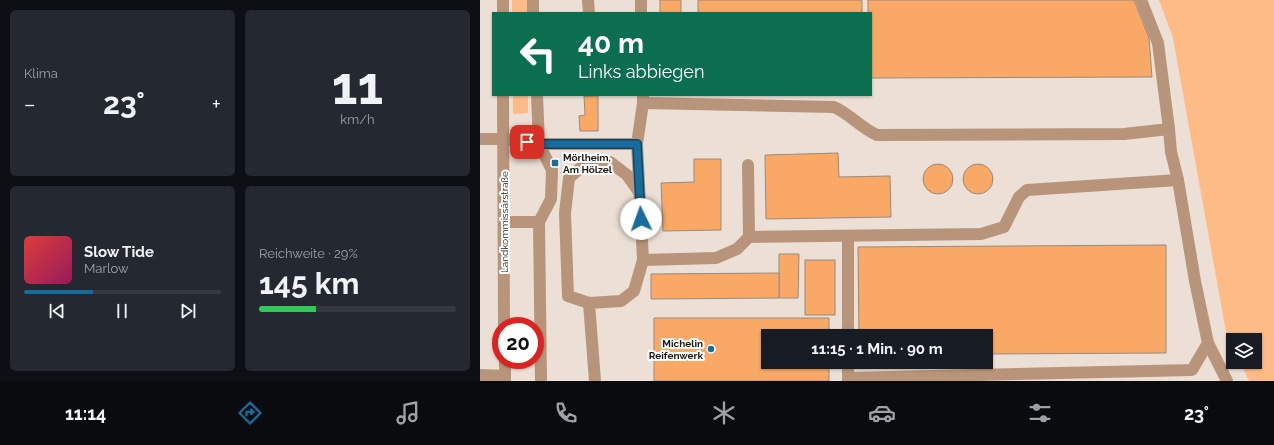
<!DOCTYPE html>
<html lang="de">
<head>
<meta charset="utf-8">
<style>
  body { margin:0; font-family:Raleway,sans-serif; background:#242831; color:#f1f3f6; height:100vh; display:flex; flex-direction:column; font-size:15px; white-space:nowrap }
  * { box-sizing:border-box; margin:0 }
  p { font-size:13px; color:#9ea1a6 }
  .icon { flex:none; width:22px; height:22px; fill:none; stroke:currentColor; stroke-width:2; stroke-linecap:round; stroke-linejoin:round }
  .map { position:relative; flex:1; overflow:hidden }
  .sheet { display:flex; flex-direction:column; gap:10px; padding:10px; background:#0d0f14; width:480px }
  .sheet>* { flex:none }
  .guide { position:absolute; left:12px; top:12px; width:380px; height:84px; border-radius:0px; box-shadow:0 1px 3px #0004; background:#0b6e4f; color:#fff; overflow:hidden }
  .buttons { position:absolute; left:746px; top:333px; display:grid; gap:8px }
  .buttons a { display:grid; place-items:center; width:36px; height:36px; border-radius:0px; background:#171b24; box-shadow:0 1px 3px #0004; font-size:20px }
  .speed { position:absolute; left:12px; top:317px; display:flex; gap:8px; font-size:20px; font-weight:700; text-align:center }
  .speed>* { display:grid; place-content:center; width:52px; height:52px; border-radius:50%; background:#171b24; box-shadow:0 1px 3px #0004; line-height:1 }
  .speed .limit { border:6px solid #d22; background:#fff; color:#111 }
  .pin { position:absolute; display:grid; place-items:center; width:34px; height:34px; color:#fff; margin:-17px; border-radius:8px; box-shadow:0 2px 6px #0006 }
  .me { position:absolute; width:44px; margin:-22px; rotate:357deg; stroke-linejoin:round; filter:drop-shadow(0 0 3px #0008) }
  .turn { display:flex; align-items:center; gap:14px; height:84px; padding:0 20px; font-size:18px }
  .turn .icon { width:52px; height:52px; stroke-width:2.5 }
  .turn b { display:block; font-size:28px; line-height:34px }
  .big { font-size:30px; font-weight:700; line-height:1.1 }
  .sheet .tile { flex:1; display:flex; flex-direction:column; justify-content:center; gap:6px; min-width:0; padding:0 14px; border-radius:6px; background:#242831 }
  .sheet .dial { align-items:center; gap:0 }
  .dial b { font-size:52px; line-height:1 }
  .song { display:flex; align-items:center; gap:12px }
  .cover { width:48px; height:48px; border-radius:6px; background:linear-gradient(135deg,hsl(0 70% 55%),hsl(330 70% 35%)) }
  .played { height:4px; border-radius:2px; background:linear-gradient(90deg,#176c9d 35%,#363941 35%) }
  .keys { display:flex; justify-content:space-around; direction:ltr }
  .heat { display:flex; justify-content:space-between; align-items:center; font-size:22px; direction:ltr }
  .charge { height:6px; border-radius:3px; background:linear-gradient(90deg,#34c759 29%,#363941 0) }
  .sheet .tiles { flex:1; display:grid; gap:10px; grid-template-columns:repeat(2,1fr) }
  .trip { position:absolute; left:281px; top:329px; width:232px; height:40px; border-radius:0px; background:#171b24; box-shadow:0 1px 3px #0004; font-weight:700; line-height:40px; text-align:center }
  .tabs { display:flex; height:64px; justify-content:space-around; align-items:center; background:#090b0e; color:#9ea1a6 }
  .tabs .icon { width:28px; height:28px }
  .tabs .current { color:#176c9d }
  .tabs b { font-size:18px; color:#f1f3f6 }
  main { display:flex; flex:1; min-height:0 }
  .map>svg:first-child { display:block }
  .green { fill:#ffbb86 }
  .building { fill:#f9a865; stroke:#978a81 }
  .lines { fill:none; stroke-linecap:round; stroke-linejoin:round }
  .minor { stroke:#b8957a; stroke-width:12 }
  .route-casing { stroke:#0f4666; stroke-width:10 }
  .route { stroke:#176c9d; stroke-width:7 }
  .poi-dot { fill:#176c9d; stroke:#fff; stroke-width:1.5 }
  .labels { text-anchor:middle; stroke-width:4; stroke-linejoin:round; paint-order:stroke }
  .poi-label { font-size:10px; font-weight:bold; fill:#1c1814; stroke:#fff; text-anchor:start }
  .street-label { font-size:10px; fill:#1c1814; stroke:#fff }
</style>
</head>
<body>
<main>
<section class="sheet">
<div class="tiles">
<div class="tile"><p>Klima</p>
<div class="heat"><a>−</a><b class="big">23°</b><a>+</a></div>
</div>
<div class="tile dial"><b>11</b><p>km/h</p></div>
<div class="tile">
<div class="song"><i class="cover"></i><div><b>Slow Tide</b><p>Marlow</p></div></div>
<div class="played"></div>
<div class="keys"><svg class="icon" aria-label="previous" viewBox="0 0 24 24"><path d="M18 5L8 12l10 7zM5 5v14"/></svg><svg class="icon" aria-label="pause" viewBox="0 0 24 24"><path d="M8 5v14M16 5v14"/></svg><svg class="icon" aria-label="next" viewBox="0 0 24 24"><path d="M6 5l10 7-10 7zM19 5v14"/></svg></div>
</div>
<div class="tile"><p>Reichweite · 29%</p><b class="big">145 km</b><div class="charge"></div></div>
</div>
</section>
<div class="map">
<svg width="794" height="381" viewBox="0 0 794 381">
  <rect width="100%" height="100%" fill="#ecdfd5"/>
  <g class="green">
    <rect x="32" y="0" width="15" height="13"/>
    <path d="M679,0h115v381h-25l-9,-19h15v-22h-22v7l-7,-15 -53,-294z"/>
    <path d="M33,95h15v18l-15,1z"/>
  </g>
  <g class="building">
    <rect x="180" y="0" width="21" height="13"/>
    <rect x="218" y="0" width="164" height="13"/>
    <path d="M388,0h266l15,38 3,39 -281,1v-65h-3z"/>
    <path d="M104,96h14v35h-18l-1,-15 6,-1z"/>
    <path d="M358,153l1,24 51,-1 1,41 -125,2 -1,-64z"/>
    <path d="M214,159h27v71l-58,1 -2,-48 33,-1z"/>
    <circle cx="458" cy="179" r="15"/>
    <circle cx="498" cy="179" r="15"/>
    <path d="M686,245v108l-180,1v-18h-127l-1,-89z"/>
    <path d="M299,254h20l-1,44h-19z"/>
    <rect x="325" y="260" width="30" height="55"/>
    <path d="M299,273v25l-128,1v-25z"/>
    <path d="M174,318h175v18h-61v26h61v19h-175z"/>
  </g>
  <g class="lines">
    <g class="minor">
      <path d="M23,0v13"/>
      <path d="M53,0v13"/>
      <path d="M108,0l1,13"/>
      <path d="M161,0v13"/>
      <path d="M661,0l17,43 11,86"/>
      <path d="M23,95l1,231"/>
      <path d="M57,95l2,49 13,26 -1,29 -12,23 2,159"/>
      <path d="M163,103l191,4c16,7 27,21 43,28l247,-1 45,-5 2,23 7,28 17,101 13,62 -16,27 -344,8"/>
      <path d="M0,139h23l36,5h98l6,116 -9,31 -13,10 -32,2 6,78"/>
      <path d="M157,144l6,-41v-8"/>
      <path d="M24,222h35"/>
      <path d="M269,237l232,-3 23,-7 15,-30 8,-7 151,-10"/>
      <path d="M163,260l73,-2 21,-9 12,-12 -1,-72"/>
      <path d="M109,303l-21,-7 -3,-83 4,-35 17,-15 24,-1 17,13 12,17"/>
      <path d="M368,336v-100"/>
      <path d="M728,343l19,38"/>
      <path d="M25,360v21"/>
      <path d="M0,375l25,1"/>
      <path d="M368,381v-19"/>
    </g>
  </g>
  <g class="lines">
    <g class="route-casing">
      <path id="route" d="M47,142l12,2h98l4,75"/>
    </g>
    <use href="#route" class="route"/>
  </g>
  <g class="poi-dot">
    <rect x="71" y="159" width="8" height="8" rx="2"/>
    <circle cx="231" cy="349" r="4"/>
  </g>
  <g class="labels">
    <g class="poi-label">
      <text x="83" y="161">Mörlheim,<tspan x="83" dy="12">Am Hölzel</tspan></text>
      <text x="223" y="347" text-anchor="end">Michelin<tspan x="223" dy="12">Reifenwerk</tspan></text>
    </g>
    <g class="street-label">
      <text transform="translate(24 222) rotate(-90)" y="4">Landkommissärstraße</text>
    </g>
  </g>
</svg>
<div class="buttons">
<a><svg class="icon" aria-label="layers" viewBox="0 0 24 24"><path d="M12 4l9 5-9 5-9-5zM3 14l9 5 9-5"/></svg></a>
</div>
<div class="speed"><div class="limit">20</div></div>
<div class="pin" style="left:47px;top:142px;background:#d93025"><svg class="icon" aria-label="arrive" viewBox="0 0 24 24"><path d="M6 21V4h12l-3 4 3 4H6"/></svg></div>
<svg class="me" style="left:161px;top:219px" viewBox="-20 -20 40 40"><circle r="19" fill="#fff"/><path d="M0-13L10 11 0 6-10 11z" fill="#176c9d"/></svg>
<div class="trip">11:15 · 1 Min. · 90 m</div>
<div class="guide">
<div class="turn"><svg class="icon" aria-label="left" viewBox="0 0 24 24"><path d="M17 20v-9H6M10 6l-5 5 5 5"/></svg><div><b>40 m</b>Links abbiegen</div></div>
</div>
</div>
</main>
<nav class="tabs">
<b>11:14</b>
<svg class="icon current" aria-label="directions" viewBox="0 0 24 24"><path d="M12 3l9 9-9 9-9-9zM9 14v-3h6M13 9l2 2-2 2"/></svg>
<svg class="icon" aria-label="music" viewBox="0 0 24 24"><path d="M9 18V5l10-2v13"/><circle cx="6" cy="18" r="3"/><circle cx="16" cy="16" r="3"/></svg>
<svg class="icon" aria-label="phone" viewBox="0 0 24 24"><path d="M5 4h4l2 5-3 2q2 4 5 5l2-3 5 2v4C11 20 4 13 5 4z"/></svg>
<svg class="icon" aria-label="climate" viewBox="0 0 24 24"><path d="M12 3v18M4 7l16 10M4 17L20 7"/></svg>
<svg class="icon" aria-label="car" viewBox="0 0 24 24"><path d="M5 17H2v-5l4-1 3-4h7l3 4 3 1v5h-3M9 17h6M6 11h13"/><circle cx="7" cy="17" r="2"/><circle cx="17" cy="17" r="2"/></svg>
<svg class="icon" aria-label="filters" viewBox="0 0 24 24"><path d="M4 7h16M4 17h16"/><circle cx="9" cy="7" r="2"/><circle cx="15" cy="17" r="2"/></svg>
<b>23°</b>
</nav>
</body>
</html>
